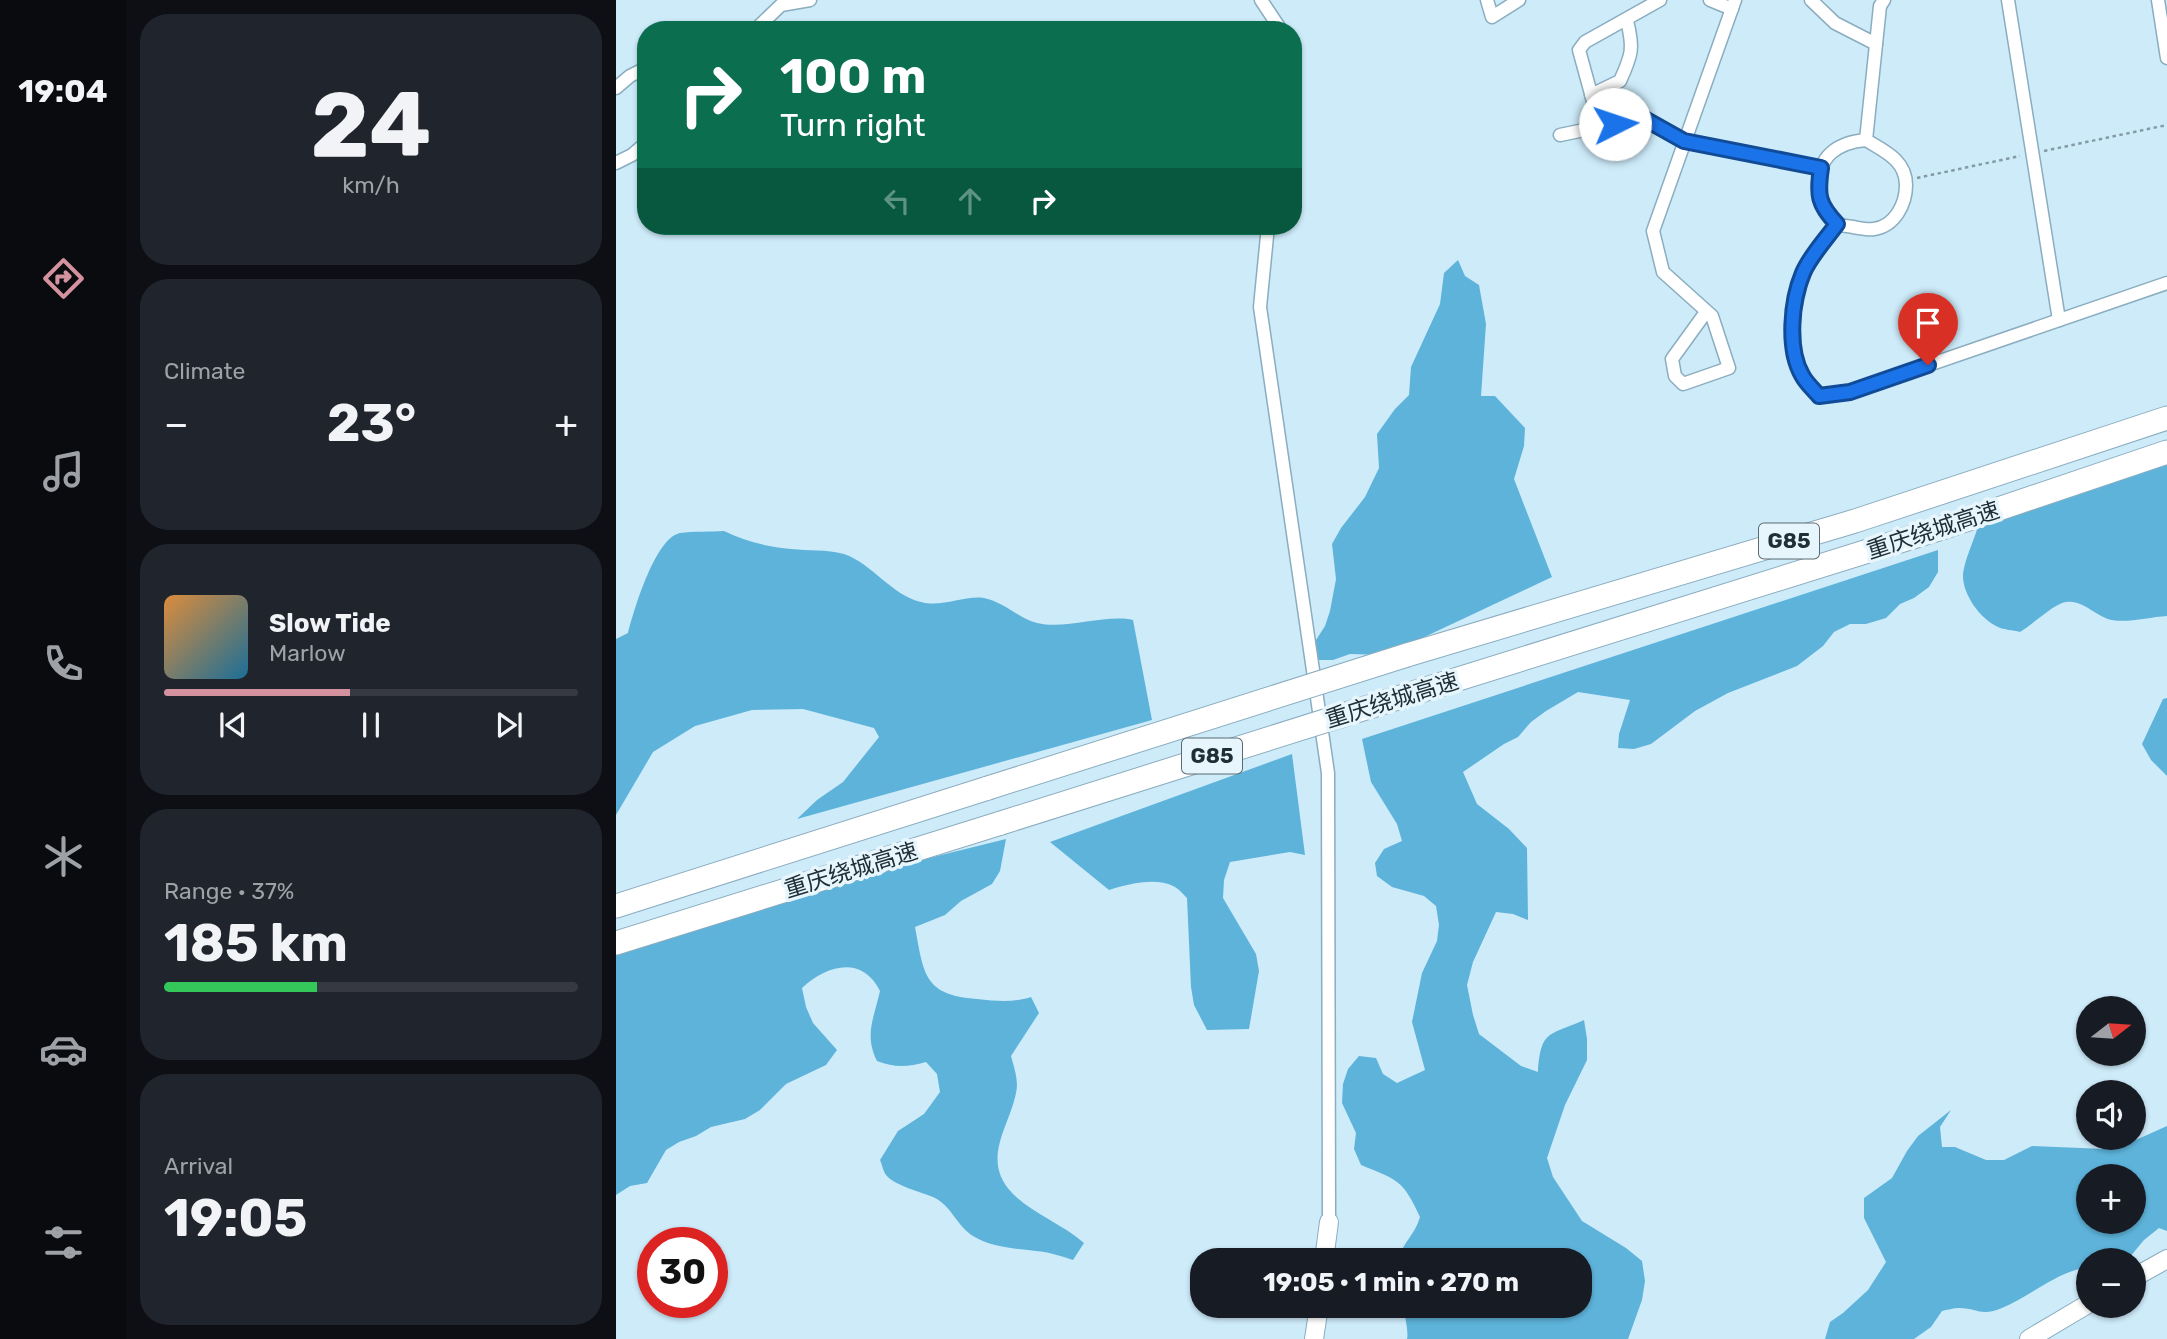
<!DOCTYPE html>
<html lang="en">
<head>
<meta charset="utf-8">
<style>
  body { margin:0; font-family:Rubik,"Noto Sans SC",sans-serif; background:#20242c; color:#f1f3f6; height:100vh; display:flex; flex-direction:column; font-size:26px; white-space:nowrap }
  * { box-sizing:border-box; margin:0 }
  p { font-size:23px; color:#9ea1a6 }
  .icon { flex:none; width:38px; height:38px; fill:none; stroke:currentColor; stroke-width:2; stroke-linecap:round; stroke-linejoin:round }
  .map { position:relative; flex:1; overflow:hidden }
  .drawer { display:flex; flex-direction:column; gap:14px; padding:14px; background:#0d0f14; width:490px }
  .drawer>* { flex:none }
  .hud { position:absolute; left:21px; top:21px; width:665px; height:214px; border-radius:28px; box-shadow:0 2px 5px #0004; background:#0b6e4f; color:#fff; overflow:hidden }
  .needle { width:46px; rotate:73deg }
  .tools { position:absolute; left:1460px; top:996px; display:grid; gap:14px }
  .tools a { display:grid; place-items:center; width:70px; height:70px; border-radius:50%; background:#171b24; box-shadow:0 2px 5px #0004; font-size:35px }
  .speed { position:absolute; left:21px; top:1227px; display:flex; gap:14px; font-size:35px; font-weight:700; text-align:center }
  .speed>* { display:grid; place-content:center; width:91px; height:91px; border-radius:50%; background:#171b24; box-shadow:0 2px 5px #0004; line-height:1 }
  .speed .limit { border:10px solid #d22; background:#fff; color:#111 }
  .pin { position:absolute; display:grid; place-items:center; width:60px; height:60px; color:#fff; margin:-72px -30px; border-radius:50% 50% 50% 0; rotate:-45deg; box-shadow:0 0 7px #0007 }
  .pin .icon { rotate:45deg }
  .me { position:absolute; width:77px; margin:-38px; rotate:86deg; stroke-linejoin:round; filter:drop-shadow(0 0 5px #0008) }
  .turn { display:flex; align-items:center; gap:24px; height:147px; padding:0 28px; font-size:32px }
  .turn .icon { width:91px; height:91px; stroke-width:2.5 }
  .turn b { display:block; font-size:49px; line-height:60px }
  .lanes { display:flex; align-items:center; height:66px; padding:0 28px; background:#0003; justify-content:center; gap:35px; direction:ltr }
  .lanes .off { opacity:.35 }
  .big { font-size:52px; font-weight:700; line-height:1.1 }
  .drawer .card { flex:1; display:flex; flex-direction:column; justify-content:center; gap:10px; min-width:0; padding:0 24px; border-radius:28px; background:#20242c }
  .drawer .dial { align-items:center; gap:0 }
  .dial b { font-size:91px; line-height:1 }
  .song { display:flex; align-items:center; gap:21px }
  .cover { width:84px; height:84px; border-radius:10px; background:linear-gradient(135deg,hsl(30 70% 55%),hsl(200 70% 35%)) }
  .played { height:7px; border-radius:4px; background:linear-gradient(90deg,#d4929e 45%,#363941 45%) }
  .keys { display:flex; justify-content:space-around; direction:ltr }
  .heat { display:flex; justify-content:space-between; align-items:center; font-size:38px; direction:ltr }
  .charge { height:10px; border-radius:5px; background:linear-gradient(90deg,#34c759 37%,#363941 0) }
  .trip { position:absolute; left:574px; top:1248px; width:402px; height:70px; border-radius:28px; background:#171b24; box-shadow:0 2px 5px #0004; font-weight:700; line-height:70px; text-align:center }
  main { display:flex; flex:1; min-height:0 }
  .tabs { display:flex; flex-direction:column; width:126px; justify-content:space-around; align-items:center; background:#090b0e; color:#9ea1a6 }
  .tabs .icon { width:49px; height:49px }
  .tabs .active { color:#d4929e }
  .tabs b { font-size:32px; color:#f1f3f6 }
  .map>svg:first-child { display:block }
  .forest { fill:#5eb3da; fill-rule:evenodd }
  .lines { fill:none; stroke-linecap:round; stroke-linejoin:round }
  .street-casing { stroke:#8aadbf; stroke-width:15 }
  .secondary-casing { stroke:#8aadbf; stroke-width:20 }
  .highway-casing { stroke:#8aadbf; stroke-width:25 }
  .path { stroke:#849ba6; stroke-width:2.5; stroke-dasharray:3.5 3.5; stroke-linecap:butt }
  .street { stroke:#fff; stroke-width:12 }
  .secondary { stroke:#fff; stroke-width:18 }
  .highway { stroke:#fff; stroke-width:23 }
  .highway-bridge-casing { stroke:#8aadbf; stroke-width:25; stroke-linecap:butt }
  .highway-bridge { stroke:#fff; stroke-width:23 }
  .route-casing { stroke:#114b97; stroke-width:18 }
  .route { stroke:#1a73e8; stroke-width:12 }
  .labels { text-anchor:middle; stroke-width:7; stroke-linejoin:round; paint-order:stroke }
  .shield { fill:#e7f6fd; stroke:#5c6a71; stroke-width:2 }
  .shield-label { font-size:21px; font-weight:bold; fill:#202e35 }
  .street-label { font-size:23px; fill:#202e35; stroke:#e7f6fd }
</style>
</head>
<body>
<main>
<nav class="tabs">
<b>19:04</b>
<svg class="icon active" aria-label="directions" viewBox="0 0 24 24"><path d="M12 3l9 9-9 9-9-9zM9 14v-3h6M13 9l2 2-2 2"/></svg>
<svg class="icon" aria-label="music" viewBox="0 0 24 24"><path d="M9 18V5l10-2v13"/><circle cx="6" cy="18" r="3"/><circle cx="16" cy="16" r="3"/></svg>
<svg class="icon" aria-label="phone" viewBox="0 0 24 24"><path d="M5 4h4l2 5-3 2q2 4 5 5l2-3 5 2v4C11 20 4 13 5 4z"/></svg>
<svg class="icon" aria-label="climate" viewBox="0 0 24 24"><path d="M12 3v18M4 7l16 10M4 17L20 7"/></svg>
<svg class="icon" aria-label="car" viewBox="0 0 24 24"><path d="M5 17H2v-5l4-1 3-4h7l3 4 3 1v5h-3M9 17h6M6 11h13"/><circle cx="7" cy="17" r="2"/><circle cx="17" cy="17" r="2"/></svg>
<svg class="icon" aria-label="filters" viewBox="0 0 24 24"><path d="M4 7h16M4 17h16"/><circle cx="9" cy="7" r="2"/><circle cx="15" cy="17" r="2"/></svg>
</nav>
<section class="drawer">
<div class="card dial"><b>24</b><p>km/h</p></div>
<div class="card"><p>Climate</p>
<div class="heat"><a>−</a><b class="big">23°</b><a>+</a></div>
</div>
<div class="card">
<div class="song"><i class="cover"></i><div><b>Slow Tide</b><p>Marlow</p></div></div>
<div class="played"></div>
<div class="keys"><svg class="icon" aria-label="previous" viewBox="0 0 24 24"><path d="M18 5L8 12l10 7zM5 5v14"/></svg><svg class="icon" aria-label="pause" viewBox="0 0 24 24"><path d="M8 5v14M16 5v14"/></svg><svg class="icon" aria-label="next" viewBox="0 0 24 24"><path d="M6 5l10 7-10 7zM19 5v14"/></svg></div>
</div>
<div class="card"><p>Range · 37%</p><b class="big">185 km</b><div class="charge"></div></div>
<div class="card"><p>Arrival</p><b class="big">19:05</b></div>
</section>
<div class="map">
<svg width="1551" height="1339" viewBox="0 0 1551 1339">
  <rect width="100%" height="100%" fill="#ceebfa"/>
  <g class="forest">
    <path d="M842,260l7,16 14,9 7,39 -5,72h14l30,32 -1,18 -10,33 38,98 -166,78 -36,-1 -17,6h-16l-14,-10 13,-10 9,-14 5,-15 6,-32 -4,-35 9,-16 24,-31 14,-29 -2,-34 18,-25 14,-14 2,-28 29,-63 4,-31z"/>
    <path d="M1551,459v157c-18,1 -38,7 -55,4 -16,-3 -29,-21 -46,-18 -11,1 -34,23 -46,30 -7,-2 -16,-2 -22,-5 -18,-8 -36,-33 -35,-53 2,-16 11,-33 15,-48z"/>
    <path d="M108,531c20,10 44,16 67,18 18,2 35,0 53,5 29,10 47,41 77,48 21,6 43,-7 63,-4 20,4 34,20 53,25 29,7 68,-9 96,-3l19,100 -355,99 20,-19 26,-18 36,-45 -5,-9 -71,-19 -51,1 -57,16 -42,26 -37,63v-176l12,-6c6,-23 27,-95 52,-100 13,-2 31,-1 44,-2z"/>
    <path d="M1322,550v22l-9,15 -15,11 -14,6 -14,14 -20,6h-16l-16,8 -11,14 -26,20 -69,27 -33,18 -44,33 -17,5 -16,-1 1,-14 11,-34 -52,-8 -32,19 -15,11 -13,15 -14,7 -41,28 14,32 32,25 18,19 1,72 -15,-6 -17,-2 -23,50 -6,23 6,30 6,19 42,32 17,6c3,-43 11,-36 46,-52l3,19v21l-22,45 -18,53 6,19 29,44 44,27 16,13 3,20 -3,19 -14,39h-221c2,-7 -3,-24 -3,-33h176v-46h-182c4,-17 17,-25 22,-43 -17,-37 -22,-37 -59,-52l-7,-16 2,-16 -14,-30 1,-19 5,-15 11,-13 17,2 7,16 14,9 28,-13 -13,-48 10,-49 15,-32 2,-16 -3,-19 -12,-10 -32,-9 -15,-11 -2,-13 9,-14 18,-8 -5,-17 -26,-42 -9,-43z"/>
    <path d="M1551,698v78l-16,-16 -9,-16 21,-45z"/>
    <path d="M676,754l13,101 -15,-3 -60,10 -6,18 -1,18 33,56 3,17 -10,58 -42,1 -13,-25 -3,-18 -4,-89c-4,-4 -9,-10 -14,-12 -17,-9 -46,-2 -64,4l-59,-48z"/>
    <path d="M390,839l-6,32 -8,13 -31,17 -16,14 -30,12c9,48 9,68 62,72 20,2 35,4 54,-2l8,16 -28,43c3,12 8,24 5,37 -7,35 -36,67 -3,101 20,20 49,30 71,49l-11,17c-12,-4 -24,-8 -37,-9 -22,-3 -43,-3 -63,-15 -16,-10 -21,-29 -38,-38 -13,-6 -40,-12 -49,-23 -3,-4 -4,-11 -6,-15l18,-29 26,-17 16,-22 -3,-18 -11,-12c-18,5 -31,6 -49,-1 -13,-26 -3,-43 3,-70 -18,-36 -53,-26 -78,-3l4,19 7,16 24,27 -11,15 -40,19 -26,26 -15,9 -34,8 -15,9 -17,6 -13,8 -19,33 -17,3 -14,9v-242l200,-67z"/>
    <path d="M1335,1110l-11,17 2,20h13l31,13h18l28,-14 73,3 33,-10 29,-13v105l-8,-3 -15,12 -15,18 -7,2h-34v7c-32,5 -57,29 -86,41 -22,9 -24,0 -43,0 -6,0 -12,2 -17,3l-11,16 -17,12h-89l5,-17 13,-9 25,-23 18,-28 -22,-44v-20l28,-20 15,-27 11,-15zM1517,1176v46h-45v-46z"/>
  </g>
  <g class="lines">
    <g class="street-casing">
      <g id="street">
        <path d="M645,0l20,30"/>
        <path d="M871,0l5,17 27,-17"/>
        <path d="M1094,0l22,9"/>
        <path d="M1195,0l24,23 41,21"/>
        <path d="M1392,0l51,320"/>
        <path d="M1542,0l9,58"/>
        <path d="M139,30l26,-25 29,-5"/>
        <path d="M0,88l14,-12 16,-8"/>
        <path d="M975,95l29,-14c12,-26 14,-33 7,-60"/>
        <path d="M983,123l-20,-73 6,-8 75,-42"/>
        <path d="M944,135l82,-17 42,23 137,27"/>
        <path d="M1250,140c18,11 40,20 40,45 0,19 -11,41 -32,44 -6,1 -15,-1 -21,-2 -4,-1 -12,-1 -16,-3 -23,-13 -25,-54 -6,-71 10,-9 23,-12 35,-13z"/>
        <path d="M1250,140l14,-134 4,-6"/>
        <path d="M0,163l16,-8 14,-12"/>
        <path d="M1221,224l-34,49 -10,44v38l9,22 17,19 31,-4 317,-109"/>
        <path d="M652,226l-8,81 68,466 1,449"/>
        <path d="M1090,312l-34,47 3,17 8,8 46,-16 -17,-52 -49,-44 -10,-41 82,-231"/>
      </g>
    </g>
    <g class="secondary-casing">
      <g id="secondary">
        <path d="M708,1260l5,-38"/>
        <path d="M1517,1278l34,-19"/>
        <path d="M698,1339l5,-33"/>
        <path d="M1413,1339l59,-35"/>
      </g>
    </g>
    <g class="highway-casing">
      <g id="highway">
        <path d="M791,655l448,-134 312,-103"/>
        <path d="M807,690l522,-163 222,-75"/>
        <path d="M0,906l372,-118"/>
        <path d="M0,943l385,-120"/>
      </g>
    </g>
    <g class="path">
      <path d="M1428,151l123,-26"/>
      <path d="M1301,178l103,-22"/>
    </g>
    <use href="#street" class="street"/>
    <use href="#secondary" class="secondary"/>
    <use href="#highway" class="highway"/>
    <g class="highway-bridge-casing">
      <g id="highway-bridge">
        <path d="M372,788l419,-133"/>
        <path d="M385,823l422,-133"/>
      </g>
    </g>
    <use href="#highway-bridge" class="highway-bridge"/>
  </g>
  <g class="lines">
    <g class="route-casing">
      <path id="route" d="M999,124l28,-6 41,23 137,27c-4,27 -3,36 16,56 -11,15 -27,32 -34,49 -12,28 -16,76 -1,102 4,8 12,15 17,21l31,-4 78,-27"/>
    </g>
    <use href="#route" class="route"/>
  </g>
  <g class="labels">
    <g class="shield">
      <rect x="1143" y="523.5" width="60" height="35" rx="5"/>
      <rect x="566" y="738.5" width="60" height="35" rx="5"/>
    </g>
    <g class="shield-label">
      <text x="1173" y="548">G85</text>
      <text x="596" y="763">G85</text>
    </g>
    <g class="street-label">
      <text transform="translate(1317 530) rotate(-18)" y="8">重庆绕城高速</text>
      <text transform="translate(776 700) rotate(-17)" y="8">重庆绕城高速</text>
      <text transform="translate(235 870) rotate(-17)" y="8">重庆绕城高速</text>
    </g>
  </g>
</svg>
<div class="tools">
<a><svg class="needle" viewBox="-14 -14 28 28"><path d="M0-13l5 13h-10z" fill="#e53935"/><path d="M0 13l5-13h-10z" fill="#9ea1a6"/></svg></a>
<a><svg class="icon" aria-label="sound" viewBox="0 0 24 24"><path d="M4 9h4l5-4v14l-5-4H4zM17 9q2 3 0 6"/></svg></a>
<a>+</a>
<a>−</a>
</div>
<div class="speed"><div class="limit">30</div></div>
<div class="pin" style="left:1312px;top:365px;background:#d93025"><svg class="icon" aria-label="arrive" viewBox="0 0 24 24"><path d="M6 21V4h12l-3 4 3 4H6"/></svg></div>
<svg class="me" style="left:999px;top:124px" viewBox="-20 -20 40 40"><circle r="19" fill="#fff"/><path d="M0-13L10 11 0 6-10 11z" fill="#1a73e8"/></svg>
<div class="trip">19:05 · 1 min · 270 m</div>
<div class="hud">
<div class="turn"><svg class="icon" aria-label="right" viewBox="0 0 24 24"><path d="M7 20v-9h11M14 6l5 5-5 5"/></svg><div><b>100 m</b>Turn right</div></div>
<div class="lanes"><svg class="icon off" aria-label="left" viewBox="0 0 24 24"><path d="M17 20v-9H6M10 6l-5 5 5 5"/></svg><svg class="icon off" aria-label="ahead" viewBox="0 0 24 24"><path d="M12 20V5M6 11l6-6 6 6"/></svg><svg class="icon" aria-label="right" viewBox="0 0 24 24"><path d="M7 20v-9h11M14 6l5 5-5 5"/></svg></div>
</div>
</div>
</main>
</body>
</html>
